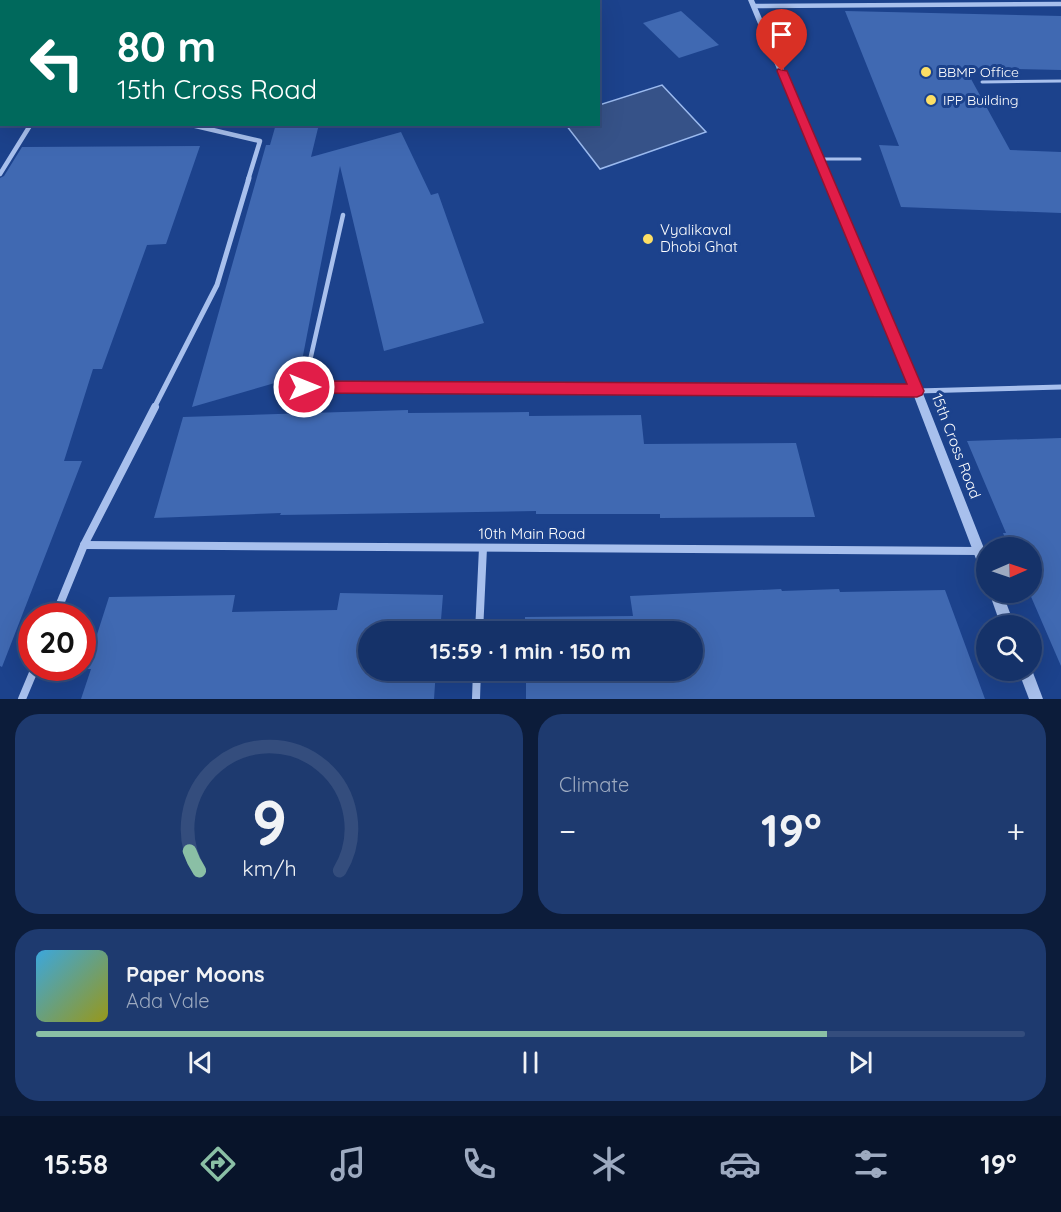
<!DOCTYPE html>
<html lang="en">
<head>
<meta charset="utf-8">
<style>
  body { margin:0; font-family:Quicksand,sans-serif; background:#1e3a6f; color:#f1f3f6; height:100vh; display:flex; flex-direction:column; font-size:22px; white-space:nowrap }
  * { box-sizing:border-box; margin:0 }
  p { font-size:20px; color:#9daac0 }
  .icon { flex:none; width:33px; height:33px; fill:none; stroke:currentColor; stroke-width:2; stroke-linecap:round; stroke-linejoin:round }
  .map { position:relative; height:699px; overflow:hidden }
  .sheet { display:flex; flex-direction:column; gap:15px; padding:15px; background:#0c1c3a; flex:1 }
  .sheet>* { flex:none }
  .banner { position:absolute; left:0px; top:0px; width:600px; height:126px; box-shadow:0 6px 24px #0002,0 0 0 2px #344d7d; background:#00695c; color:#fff; overflow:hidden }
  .needle { width:39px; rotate:88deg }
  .controls { position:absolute; left:976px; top:537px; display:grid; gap:12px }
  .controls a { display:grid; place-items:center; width:66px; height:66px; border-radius:50%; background:#153269; box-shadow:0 6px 24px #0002,0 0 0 2px #344d7d; font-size:30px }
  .speed { position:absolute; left:18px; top:603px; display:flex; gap:12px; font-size:30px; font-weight:700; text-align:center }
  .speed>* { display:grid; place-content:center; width:78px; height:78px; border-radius:50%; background:#153269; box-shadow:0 6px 24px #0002,0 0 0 2px #344d7d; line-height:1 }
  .speed .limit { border:9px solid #d22; background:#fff; color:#111 }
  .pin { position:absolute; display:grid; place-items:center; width:51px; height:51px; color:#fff; margin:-62px -26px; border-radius:50% 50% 50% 0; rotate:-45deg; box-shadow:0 0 6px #0007 }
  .pin .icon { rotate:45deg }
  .me { position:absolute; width:66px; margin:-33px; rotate:90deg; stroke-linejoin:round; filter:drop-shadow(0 0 4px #0008) }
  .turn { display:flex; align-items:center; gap:21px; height:126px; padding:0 18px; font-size:27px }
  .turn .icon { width:78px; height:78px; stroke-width:2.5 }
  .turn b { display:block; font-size:42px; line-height:51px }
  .big { font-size:45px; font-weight:700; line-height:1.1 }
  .sheet .card { flex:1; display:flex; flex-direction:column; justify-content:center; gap:9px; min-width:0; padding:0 21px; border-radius:24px; background:#1e3a6f }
  .sheet .dial { align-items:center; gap:0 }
  .dial svg { height:156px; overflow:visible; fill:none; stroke:#344d7d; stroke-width:7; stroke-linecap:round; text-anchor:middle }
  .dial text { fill:#f1f3f6; stroke:none }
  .song { display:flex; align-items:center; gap:18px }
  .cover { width:72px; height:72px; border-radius:9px; background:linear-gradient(135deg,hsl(200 70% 55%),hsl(60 70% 35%)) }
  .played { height:6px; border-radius:3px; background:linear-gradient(90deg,#8abfa5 80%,#344d7d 80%) }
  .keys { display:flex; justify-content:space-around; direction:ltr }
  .heat { display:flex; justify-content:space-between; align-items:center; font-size:33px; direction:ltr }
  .sheet .tiles { flex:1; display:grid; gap:15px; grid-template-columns:1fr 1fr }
  .card:last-child { grid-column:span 2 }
  .trip { position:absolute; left:358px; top:621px; width:345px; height:60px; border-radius:30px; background:#153269; box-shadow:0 6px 24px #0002,0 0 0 2px #344d7d; font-weight:700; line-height:60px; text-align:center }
  .tab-bar { display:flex; height:96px; justify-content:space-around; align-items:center; background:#08142a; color:#9daac0 }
  .tab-bar .icon { width:42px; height:42px }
  .tab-bar .active { color:#8abfa5 }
  .tab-bar b { font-size:27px; color:#f1f3f6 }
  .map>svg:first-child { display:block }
  .water { fill:#365288; stroke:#9bbaef; stroke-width:1.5 }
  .building { fill:#4069b2 }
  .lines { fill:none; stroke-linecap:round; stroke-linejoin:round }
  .service-far1 { stroke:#a8c0ed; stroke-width:3 }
  .service { stroke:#a8c0ed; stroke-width:4.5 }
  .minor-far2 { stroke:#a8c0ed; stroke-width:4.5 }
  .minor-far1 { stroke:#a8c0ed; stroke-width:5 }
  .minor { stroke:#a8c0ed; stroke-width:8 }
  .tertiary { fill:#a8c0ed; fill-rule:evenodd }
  .route { fill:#e11d48; stroke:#92132f; stroke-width:1.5 }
  .poi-dot { fill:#fddf65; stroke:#1c428c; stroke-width:2 }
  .labels { text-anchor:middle; stroke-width:6; stroke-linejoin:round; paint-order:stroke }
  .far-poi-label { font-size:14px; fill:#fff; stroke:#1c428c; text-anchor:start }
  .poi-label { font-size:15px; fill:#fff; stroke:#1c428c; text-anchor:start }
  .street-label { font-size:15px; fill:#fff; stroke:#1c428c }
</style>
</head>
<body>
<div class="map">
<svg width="1061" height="699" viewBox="0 0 1061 699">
  <rect width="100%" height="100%" fill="#1c428c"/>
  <path class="water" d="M662,85l44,47 -106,37 -34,-44 32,-1 1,-19z"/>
  <g class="building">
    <path d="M681,11l38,34 -40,13 -36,-35z"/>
    <path d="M845,11l216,5v54l-96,-2 45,82 51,2v61l-160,-6 -22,-62 20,1z"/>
    <path d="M276,124h43l-8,33 90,-25 30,63 7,-2 46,130 -100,28 -44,-185 -41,210 -107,31 74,-262h4z"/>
    <path d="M200,146l-34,98 -19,1 -45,124h-9l-29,92h18l-80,206 -2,-1v-488l4,-2 18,-29z"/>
    <path d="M408,410v3l121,-1v4l112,-1 3,29 152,-1 19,74 -155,1v-4h-124v-3l-256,4 1,-2 -127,5 29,-101z"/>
    <path d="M1061,438v228l-32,-74h3v-44h-23l-6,-15h3l-39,-92z"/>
    <path d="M781,589l1,2 57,-2 1,3 105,-2 40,109h-459v-29h167v-38h-168v-15l108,-1 -3,-20z"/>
    <path d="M340,593l103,2 -3,37h-71v38h67l-2,29h-353l10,-30h-5l23,-72 126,-2 -3,17 105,-2z"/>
  </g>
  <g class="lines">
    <g class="service-far1">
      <path d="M982,82l79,-1"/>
      <path d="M819,159h41"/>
    </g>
    <path class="service" d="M343,215l-39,172 613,4"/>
    <g class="minor-far2">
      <path d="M754,6l307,-2"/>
      <path d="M187,124l73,17 -12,39"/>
      <path d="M0,174l31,-50"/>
    </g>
    <g class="minor-far1">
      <path d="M917,391l144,-4"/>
      <path d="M154,408l63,-123 32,-107"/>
    </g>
    <g class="minor">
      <path d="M84,545l895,6"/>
      <path d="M55,616l29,-71 71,-138"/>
      <path d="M479,632l4,-84"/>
      <path d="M22,699l13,-31"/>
      <path d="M476,699l1,-29"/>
    </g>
    <g class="tertiary">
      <path d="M748,0h6l168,391 65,165v22l-5,-1 -1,-5 -69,-181z"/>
      <path d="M989,592h13l13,34h-14z"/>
      <path d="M1018,670h14l11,29h-14z"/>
    </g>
  </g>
  <path class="route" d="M778,69l9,2 137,320 -2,4 -5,2 -613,-4 -5,-1 -2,-5 2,-5 5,-1 603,3 -130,-313z"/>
  <g class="poi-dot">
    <circle cx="926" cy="72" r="6"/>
    <circle cx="931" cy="100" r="6"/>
    <circle cx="648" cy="239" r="6"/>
  </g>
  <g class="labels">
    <g class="far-poi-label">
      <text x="938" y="77">BBMP Office</text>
      <text x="943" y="105">IPP Building</text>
    </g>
    <g class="poi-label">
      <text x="660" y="235">Vyalikaval<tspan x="660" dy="17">Dhobi Ghat</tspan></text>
    </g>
    <g class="street-label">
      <text transform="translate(956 446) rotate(69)" y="5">15th Cross Road</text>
      <text x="532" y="539">10th Main Road</text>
    </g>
  </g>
</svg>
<div class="controls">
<a><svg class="needle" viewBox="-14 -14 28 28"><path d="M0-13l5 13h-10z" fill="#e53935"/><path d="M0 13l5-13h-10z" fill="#9daac0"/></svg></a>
<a><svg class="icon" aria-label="search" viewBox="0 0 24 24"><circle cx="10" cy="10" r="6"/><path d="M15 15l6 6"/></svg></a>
</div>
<div class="speed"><div class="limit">20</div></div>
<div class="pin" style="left:782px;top:71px;background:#d93025"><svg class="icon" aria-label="arrive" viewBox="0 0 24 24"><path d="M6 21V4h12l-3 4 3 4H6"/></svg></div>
<svg class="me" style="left:304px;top:387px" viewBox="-20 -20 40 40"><circle r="17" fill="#e11d48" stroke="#fff" stroke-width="3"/><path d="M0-11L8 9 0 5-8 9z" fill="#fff"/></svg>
<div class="trip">15:59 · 1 min · 150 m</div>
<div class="banner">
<div class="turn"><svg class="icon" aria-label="left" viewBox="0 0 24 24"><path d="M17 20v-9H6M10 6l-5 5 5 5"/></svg><div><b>80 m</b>15th Cross Road</div></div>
</div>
</div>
<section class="sheet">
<div class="tiles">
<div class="card dial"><svg viewBox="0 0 100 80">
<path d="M14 69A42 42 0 1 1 86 69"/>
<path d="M14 69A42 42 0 0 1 9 59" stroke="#8abfa5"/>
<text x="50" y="56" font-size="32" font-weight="700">9</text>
<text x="50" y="72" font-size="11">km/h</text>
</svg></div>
<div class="card"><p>Climate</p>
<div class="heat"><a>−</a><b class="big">19°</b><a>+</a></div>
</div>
<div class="card">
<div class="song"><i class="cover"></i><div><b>Paper Moons</b><p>Ada Vale</p></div></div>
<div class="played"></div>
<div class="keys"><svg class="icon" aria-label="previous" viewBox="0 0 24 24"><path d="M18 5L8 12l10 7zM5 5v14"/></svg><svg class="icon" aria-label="pause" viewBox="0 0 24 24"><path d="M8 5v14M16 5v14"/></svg><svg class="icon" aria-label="next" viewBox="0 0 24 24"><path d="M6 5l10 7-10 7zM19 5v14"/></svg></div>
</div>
</div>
</section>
<nav class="tab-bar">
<b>15:58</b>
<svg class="icon active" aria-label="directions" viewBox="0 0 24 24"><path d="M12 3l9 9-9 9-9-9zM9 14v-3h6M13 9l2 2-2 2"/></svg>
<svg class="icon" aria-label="music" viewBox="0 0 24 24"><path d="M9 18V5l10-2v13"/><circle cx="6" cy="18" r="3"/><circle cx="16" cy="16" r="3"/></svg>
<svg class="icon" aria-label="phone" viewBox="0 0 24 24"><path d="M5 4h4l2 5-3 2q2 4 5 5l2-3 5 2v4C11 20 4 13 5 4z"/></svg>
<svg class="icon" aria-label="climate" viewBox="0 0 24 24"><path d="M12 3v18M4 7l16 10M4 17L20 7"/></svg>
<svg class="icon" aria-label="car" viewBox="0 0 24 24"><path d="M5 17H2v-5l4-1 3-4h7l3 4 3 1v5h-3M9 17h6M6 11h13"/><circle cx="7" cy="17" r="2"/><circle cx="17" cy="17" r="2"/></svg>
<svg class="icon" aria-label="filters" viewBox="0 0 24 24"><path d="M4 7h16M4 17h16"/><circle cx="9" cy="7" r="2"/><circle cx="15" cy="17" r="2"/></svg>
<b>19°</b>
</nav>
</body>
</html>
